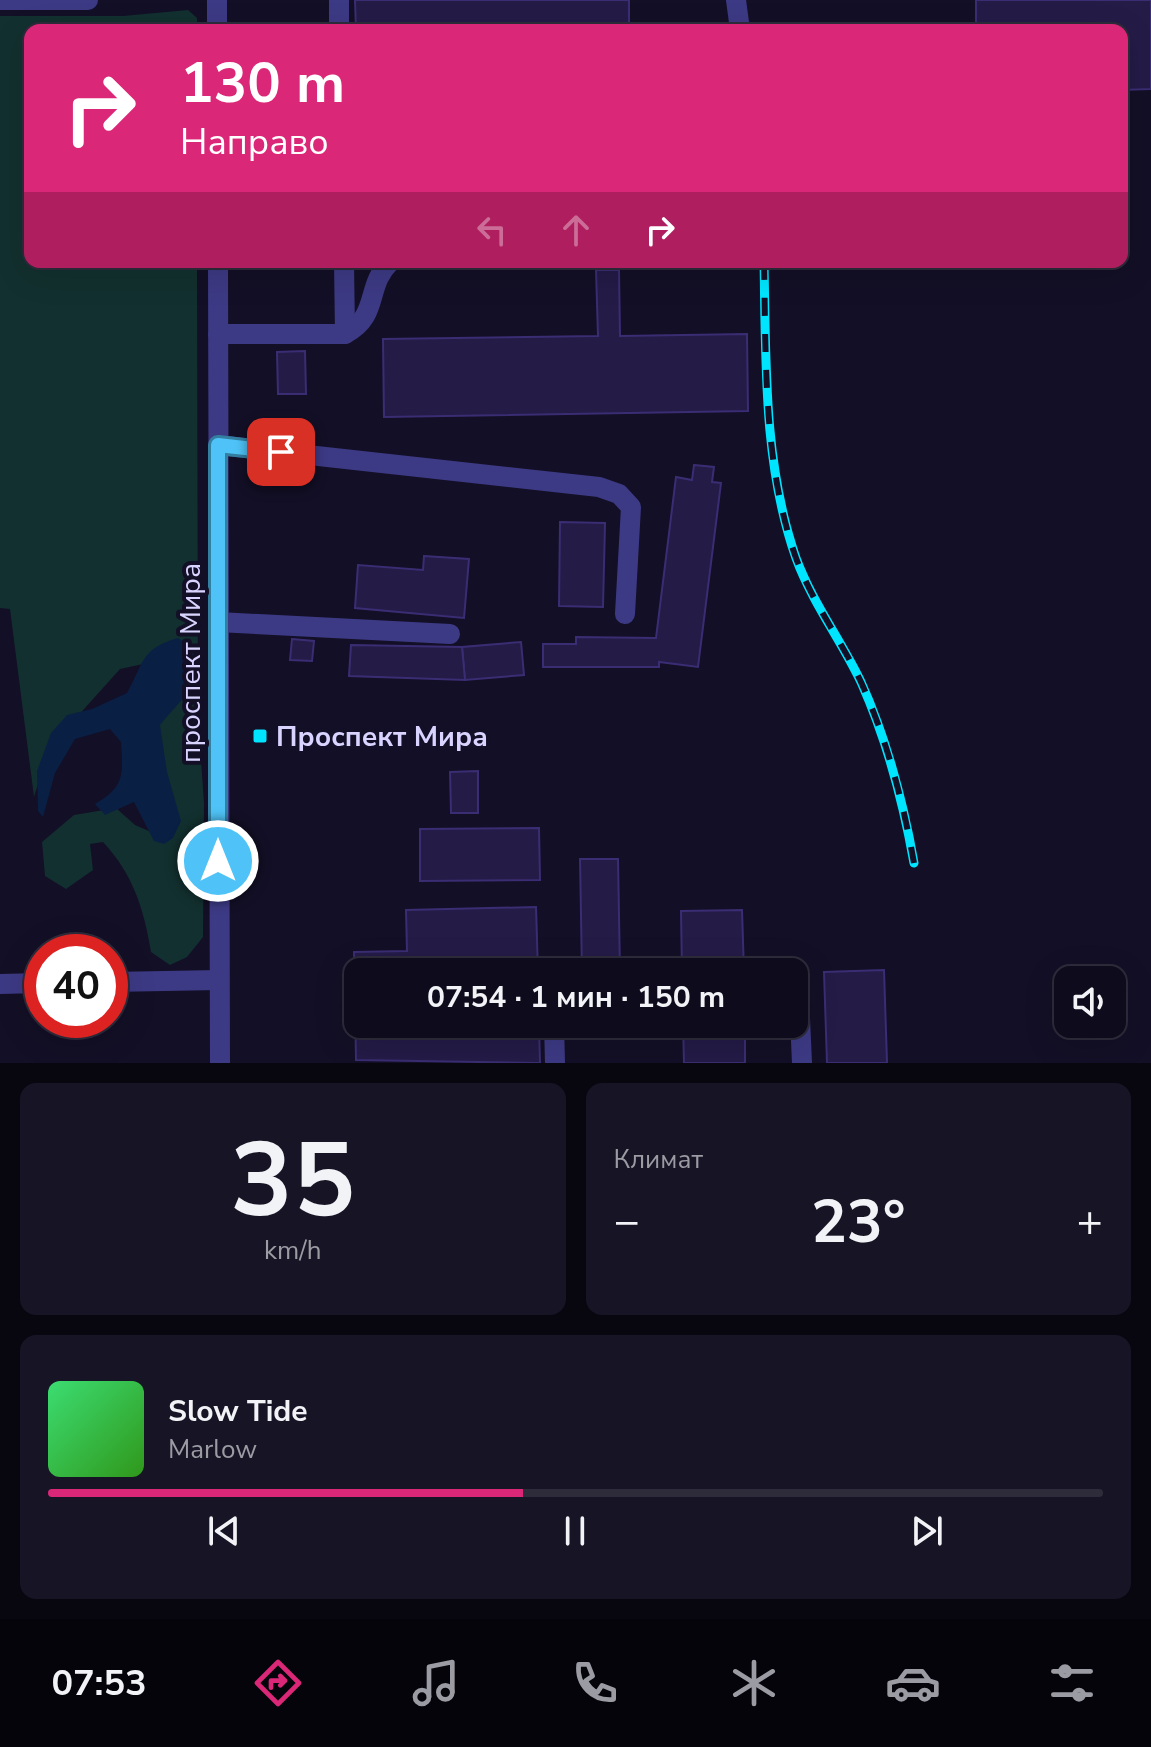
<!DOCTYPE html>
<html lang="ru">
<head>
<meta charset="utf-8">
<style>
  body { margin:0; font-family:"Nunito Sans",sans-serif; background:#171425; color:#f1f3f6; height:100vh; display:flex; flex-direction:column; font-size:30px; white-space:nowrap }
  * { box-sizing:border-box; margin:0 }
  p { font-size:26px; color:#9b9ba3 }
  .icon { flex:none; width:44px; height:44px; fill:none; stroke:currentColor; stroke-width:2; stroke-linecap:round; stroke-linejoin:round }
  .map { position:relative; height:1063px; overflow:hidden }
  .drawer { display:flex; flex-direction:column; gap:20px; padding:20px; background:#08060f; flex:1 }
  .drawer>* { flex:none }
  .top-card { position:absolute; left:24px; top:24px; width:1104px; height:244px; border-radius:16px; box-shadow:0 8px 32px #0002,0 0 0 2px #2e2b3b; background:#db2777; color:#fff; overflow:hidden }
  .tools { position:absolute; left:1054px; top:966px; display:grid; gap:16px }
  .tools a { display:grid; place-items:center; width:72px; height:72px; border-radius:16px; background:#0e0b1c; box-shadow:0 8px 32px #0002,0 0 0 2px #2e2b3b; font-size:40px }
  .speed { position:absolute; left:24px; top:934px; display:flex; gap:16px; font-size:40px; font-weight:700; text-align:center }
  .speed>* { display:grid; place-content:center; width:104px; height:104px; border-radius:50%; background:#0e0b1c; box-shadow:0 8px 32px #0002,0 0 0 2px #2e2b3b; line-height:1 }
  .speed .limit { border:12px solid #d22; background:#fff; color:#111 }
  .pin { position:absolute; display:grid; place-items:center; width:68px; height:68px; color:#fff; margin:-34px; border-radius:16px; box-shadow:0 4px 12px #0006 }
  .me { position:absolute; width:88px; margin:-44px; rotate:0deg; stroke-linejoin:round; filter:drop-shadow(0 0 6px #0008) }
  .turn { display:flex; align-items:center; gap:28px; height:168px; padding:0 24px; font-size:36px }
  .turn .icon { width:104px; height:104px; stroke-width:2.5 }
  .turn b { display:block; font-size:56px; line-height:68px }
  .lanes { display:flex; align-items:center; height:76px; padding:0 24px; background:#0003; justify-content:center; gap:40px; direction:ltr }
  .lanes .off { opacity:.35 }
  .big { font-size:60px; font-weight:700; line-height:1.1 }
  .drawer .tile { flex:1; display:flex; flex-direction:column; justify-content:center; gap:12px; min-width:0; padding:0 28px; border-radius:16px; background:#171425 }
  .drawer .dial { align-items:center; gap:0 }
  .dial b { font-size:104px; line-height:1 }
  .song { display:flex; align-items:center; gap:24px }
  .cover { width:96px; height:96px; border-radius:12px; background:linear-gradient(135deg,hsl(140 70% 55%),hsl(110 70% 35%)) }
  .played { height:8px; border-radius:4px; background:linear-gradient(90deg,#db2777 45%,#2e2b3b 45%) }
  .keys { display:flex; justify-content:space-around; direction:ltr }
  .heat { display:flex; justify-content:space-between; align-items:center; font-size:44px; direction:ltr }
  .drawer .tiles { flex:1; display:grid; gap:20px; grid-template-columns:1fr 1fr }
  .tile:last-child { grid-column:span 2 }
  .trip { position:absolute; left:344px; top:958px; width:464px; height:80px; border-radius:16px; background:#0e0b1c; box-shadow:0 8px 32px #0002,0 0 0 2px #2e2b3b; font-weight:700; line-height:80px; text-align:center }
  .tabs { display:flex; height:128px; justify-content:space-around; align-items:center; background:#06040b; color:#9b9ba3 }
  .tabs .icon { width:56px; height:56px }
  .tabs .selected { color:#db2777 }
  .tabs b { font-size:36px; color:#f1f3f6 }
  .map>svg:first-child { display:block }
  .green { fill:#12302f }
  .water { fill:#0a1f44 }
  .building { fill:#241b47; stroke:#3b2d73; stroke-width:2 }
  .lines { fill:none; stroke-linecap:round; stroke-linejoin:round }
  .minor { stroke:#3d3a85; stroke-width:20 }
  .rail-casing { stroke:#00e5ff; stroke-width:9 }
  .rail { stroke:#130f26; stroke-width:6; stroke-dasharray:18; stroke-linecap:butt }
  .route-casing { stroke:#337fa1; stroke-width:20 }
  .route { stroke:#4fc3f7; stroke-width:14 }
  .poi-dot { fill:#00e5ff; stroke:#130f26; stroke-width:3 }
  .labels { text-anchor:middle; stroke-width:8; stroke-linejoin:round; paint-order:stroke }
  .street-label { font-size:28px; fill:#d9d4ff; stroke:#130f26 }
  .poi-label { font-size:28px; font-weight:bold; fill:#d9d4ff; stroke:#130f26; text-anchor:start }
</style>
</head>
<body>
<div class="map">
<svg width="1151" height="1063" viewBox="0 0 1151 1063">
  <rect width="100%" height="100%" fill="#130f26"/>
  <path class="green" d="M188,10l9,8v12h-167v232h167l1,455 6,86 -1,134 -16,20 -17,8 -19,-13c-7,-43 -18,-78 -48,-110l-13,2 3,26 -27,19 -21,-13 -3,-34 32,-27 42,-7 19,17 23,10 -10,-172 -28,6 -71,79 -15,49 -24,-188 -10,-1v-592h123z"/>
  <path class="water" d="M178,638l14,9c3,48 -4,44 -32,78l7,47 14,49 -8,17 -9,6 -10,-3 -20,-39 -29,13 -10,-11c30,-17 28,-30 26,-62l-11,-13 -35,10 -20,34 -12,44 -5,-6 -1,-40 14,-38 16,-18 25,-6 35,-16c17,-30 13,-44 51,-55z"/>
  <g class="building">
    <path d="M355,0h274v30h-273z"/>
    <path d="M976,0h175v89l-29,1v-60h-146z"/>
    <path d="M596,270h23l1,66 127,-2 1,77 -364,6 -1,-78 215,-3z"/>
    <path d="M305,351l1,43h-28l-1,-42z"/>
    <path d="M694,465l20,2 -2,15 9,1 -23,184 -39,-5v5h-116v-23h33v-7l80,1 20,-161 16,3z"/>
    <path d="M560,522l45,1 -2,84 -44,-1z"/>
    <path d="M424,556l45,3 -5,59 -109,-10 3,-43 65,5z"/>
    <path d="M292,639l22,2 -2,20 -22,-1z"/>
    <path d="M521,642l3,33 -59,5 -3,-33z"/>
    <path d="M351,645l111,2 3,33 -116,-4z"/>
    <path d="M478,771v42h-27l-1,-41z"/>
    <path d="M539,828l1,52 -120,1v-52z"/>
    <path d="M580,859h38l2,113h-38z"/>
    <path d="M536,907l2,65h-180v52h181l1,39 -184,-3 -2,-108 53,-1 -1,-41z"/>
    <path d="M742,910l2,62h-62l-1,-61z"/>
    <path d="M884,970l3,93h-60l-3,-91z"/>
    <path d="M683,1024h62v39h-61z"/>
  </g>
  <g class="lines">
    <g class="minor">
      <path d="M0,0h88"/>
      <path d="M217,0v30"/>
      <path d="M339,0v30"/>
      <path d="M736,0l4,30"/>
      <path d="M218,262l2,801"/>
      <path d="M344,262l1,72"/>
      <path d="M218,334h127c35,-18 20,-48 45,-72"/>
      <path d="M218,445l381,42 20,7 12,13 -6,107"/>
      <path d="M218,622l232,12"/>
      <path d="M798,973l4,90"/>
      <path d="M110,982l109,-2"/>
      <path d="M0,984l42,-1"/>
      <path d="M554,1024l1,39"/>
    </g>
    <g class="rail-casing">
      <path id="rail" d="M764,262c2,98 -1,202 32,296 16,44 45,82 65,124 26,58 42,119 53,181"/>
    </g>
    <use href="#rail" class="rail"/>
  </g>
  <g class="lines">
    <g class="route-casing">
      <path id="route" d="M218,861v-416l63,7"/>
    </g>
    <use href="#route" class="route"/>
  </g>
  <rect class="poi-dot" x="252" y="728" width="16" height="16" rx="4"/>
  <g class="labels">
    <g class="street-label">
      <text transform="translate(190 663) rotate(-90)" y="10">проспект Мира</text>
    </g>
    <g class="poi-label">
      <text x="276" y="746">Проспект Мира</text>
    </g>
  </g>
</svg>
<div class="tools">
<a><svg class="icon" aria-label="sound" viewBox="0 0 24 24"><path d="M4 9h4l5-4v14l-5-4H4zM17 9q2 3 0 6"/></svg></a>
</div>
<div class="speed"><div class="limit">40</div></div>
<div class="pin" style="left:281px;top:452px;background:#d93025"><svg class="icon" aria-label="arrive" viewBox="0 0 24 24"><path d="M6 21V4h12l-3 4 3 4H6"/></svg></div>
<svg class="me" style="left:218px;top:861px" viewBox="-20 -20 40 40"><circle r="17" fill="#4fc3f7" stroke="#fff" stroke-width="3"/><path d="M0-11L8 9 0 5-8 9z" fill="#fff"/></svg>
<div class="trip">07:54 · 1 мин · 150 m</div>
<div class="top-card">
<div class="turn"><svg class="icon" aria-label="right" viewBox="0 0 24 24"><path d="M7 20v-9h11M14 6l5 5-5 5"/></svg><div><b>130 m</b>Направо</div></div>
<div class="lanes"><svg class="icon off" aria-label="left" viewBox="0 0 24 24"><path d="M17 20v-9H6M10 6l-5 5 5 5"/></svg><svg class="icon off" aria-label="ahead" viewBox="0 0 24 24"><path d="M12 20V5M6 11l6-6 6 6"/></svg><svg class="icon" aria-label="right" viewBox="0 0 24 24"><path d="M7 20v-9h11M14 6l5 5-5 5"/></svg></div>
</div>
</div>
<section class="drawer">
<div class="tiles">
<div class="tile dial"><b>35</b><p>km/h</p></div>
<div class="tile"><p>Климат</p>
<div class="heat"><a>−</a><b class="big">23°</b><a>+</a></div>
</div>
<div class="tile">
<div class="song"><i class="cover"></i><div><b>Slow Tide</b><p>Marlow</p></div></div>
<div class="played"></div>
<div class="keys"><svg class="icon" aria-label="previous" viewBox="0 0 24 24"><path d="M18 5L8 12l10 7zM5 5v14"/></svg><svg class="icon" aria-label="pause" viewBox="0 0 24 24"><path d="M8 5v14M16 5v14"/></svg><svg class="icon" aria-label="next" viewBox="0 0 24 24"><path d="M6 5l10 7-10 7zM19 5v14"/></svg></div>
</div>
</div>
</section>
<nav class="tabs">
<b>07:53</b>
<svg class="icon selected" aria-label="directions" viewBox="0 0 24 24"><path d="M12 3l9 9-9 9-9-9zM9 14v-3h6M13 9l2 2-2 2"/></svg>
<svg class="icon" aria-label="music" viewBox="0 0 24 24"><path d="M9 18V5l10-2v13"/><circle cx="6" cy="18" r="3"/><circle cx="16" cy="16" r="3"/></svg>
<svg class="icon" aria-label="phone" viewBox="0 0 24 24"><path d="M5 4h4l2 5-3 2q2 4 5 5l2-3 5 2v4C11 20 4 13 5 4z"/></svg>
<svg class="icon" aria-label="climate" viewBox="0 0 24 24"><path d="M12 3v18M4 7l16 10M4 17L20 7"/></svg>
<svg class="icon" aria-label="car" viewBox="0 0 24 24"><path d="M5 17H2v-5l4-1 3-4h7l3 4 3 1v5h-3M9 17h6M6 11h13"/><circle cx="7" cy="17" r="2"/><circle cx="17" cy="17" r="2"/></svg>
<svg class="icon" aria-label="filters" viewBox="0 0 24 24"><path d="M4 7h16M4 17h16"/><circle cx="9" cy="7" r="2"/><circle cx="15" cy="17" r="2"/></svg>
</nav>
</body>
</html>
